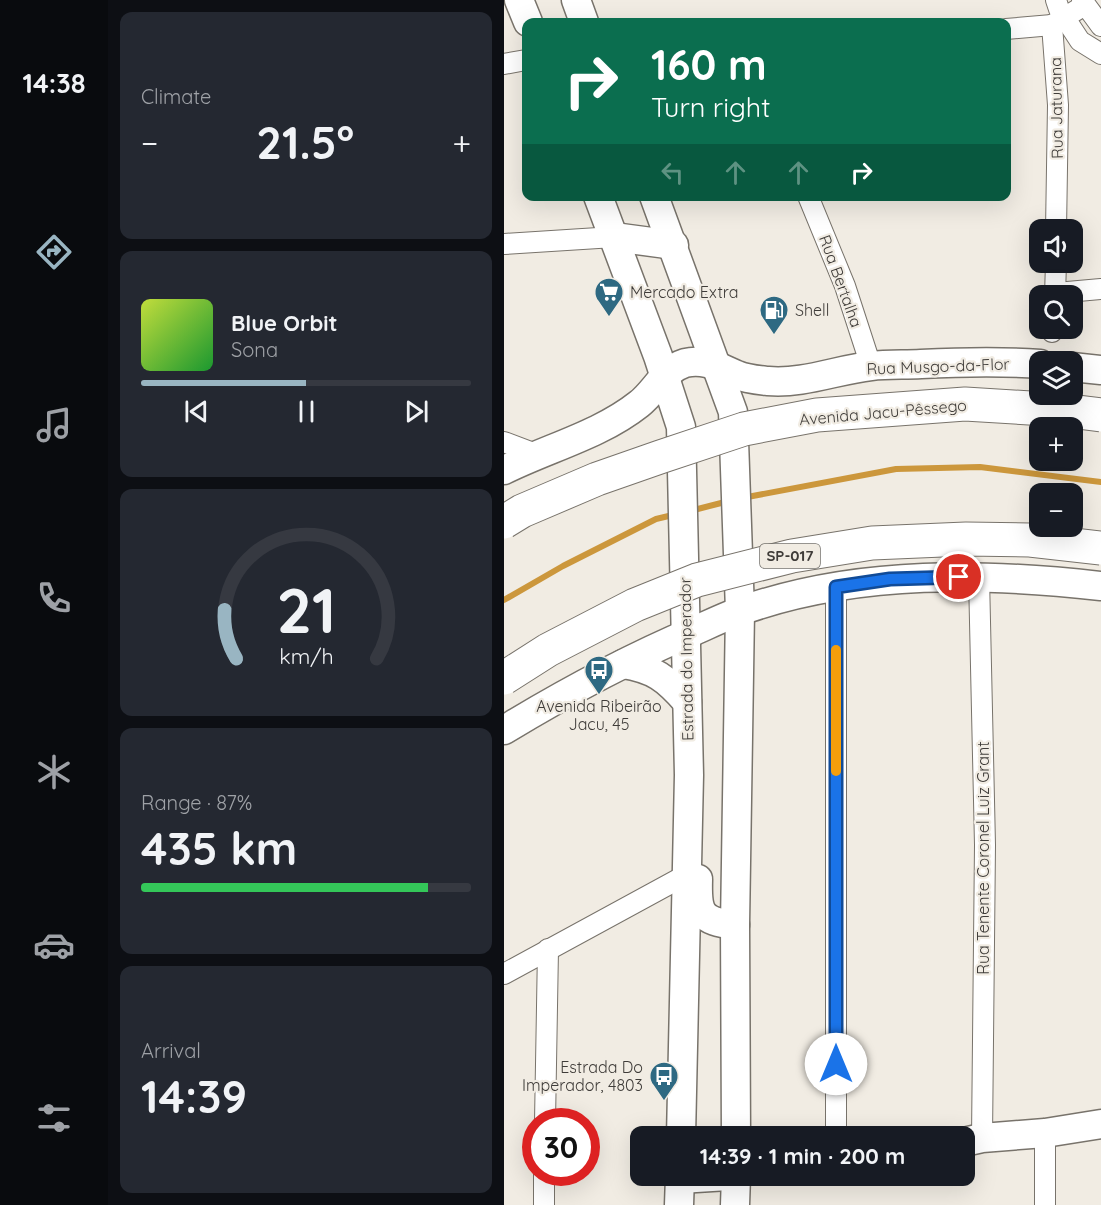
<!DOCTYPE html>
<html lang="en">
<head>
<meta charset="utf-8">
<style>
  body { margin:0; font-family:Quicksand,sans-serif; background:#242831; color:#f1f3f6; height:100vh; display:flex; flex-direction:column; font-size:22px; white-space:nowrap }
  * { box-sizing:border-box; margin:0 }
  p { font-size:20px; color:#9ea1a6 }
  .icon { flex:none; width:33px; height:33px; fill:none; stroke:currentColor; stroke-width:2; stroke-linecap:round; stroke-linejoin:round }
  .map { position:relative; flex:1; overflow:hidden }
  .sheet { display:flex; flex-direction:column; gap:12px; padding:12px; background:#0d0f14; width:396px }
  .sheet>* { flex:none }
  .hud { position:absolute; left:18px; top:18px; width:489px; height:183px; border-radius:12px; box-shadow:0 6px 24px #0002; background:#0b6e4f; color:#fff; overflow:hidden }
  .controls { position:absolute; left:525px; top:219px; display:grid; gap:12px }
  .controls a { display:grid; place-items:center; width:54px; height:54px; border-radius:12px; background:#171b24; box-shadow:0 6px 24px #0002; font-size:30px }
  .speed { position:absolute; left:18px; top:1108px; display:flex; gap:12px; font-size:30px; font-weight:700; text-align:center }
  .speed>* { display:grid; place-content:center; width:78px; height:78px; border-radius:50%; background:#171b24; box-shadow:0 6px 24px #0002; line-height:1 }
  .speed .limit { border:9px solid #d22; background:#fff; color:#111 }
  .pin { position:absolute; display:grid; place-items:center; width:51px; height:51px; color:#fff; margin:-26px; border:3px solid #fff; border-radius:50%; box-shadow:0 2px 6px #0007 }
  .me { position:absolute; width:66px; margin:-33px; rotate:0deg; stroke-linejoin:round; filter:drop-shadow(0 0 4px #0008) }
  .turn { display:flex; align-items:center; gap:21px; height:126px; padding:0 30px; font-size:27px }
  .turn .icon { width:78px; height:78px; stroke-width:2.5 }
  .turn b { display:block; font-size:42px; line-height:51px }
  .lanes { display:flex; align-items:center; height:57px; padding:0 30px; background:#0003; justify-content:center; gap:30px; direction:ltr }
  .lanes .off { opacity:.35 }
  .big { font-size:45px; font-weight:700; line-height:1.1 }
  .sheet .tile { flex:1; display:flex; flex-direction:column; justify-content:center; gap:9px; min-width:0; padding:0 21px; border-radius:12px; background:#242831 }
  .sheet .dial { align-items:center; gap:0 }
  .dial svg { height:156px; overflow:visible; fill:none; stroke:#363941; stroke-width:7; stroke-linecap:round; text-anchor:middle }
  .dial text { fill:#f1f3f6; stroke:none }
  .song { display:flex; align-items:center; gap:18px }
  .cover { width:72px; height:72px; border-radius:9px; background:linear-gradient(135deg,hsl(70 70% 55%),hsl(130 70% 35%)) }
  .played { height:6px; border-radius:3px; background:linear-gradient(90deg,#99b5c2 50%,#363941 50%) }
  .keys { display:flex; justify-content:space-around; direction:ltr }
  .heat { display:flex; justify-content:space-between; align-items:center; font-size:33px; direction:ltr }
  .charge { height:9px; border-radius:4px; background:linear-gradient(90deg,#34c759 87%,#363941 0) }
  .trip { position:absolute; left:126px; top:1126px; width:345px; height:60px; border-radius:12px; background:#171b24; box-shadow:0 6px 24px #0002; font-weight:700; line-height:60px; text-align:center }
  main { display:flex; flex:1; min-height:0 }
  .tabs { display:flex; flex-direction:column; width:108px; justify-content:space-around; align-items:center; background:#090b0e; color:#9ea1a6 }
  .tabs .icon { width:42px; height:42px }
  .tabs .active { color:#99b5c2 }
  .tabs b { font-size:27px; color:#f1f3f6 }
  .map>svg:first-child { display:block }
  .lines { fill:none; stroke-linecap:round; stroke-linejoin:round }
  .stream { stroke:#cc973c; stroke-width:6 }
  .street-casing { stroke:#78736b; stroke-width:22 }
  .secondary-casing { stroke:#78736b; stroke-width:31 }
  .street { stroke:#fff; stroke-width:20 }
  .secondary { stroke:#fff; stroke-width:28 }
  .highway-bridge-casing { stroke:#78736b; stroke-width:35; stroke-linecap:butt }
  .highway-bridge { stroke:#fff; stroke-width:33 }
  .route-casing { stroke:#114b97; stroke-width:15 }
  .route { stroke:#1a73e8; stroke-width:10 }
  .slow { stroke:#f59e0b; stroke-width:10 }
  .labels { text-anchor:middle; stroke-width:4.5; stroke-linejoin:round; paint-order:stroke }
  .shield { fill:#f1ece3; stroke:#74716c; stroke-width:1.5 }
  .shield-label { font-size:15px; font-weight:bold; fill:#3f3c39 }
  .street-label { font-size:16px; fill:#3f3c39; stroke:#f1ece3 }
  .poi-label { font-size:16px; fill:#3f3c39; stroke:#f1ece3; text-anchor:start }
</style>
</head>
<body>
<main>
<nav class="tabs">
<b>14:38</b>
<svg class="icon active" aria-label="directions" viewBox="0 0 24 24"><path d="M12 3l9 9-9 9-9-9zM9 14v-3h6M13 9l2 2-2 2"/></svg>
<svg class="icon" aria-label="music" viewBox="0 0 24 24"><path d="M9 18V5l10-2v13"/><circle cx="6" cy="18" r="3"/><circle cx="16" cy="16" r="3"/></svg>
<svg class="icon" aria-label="phone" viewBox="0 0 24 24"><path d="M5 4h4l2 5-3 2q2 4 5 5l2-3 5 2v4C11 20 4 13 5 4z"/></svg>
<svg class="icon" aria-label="climate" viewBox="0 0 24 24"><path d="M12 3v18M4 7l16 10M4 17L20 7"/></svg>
<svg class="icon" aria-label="car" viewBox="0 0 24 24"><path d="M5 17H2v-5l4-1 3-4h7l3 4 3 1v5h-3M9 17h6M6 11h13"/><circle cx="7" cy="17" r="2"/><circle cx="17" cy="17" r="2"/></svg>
<svg class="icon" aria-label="filters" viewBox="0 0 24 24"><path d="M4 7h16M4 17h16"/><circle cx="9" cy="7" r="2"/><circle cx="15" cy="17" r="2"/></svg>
</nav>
<section class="sheet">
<div class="tile"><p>Climate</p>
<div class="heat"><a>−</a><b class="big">21.5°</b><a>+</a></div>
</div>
<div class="tile">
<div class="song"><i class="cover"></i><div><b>Blue Orbit</b><p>Sona</p></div></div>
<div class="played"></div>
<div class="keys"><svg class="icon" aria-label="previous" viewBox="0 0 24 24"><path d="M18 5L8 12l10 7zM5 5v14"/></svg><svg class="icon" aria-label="pause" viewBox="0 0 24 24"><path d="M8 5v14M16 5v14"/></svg><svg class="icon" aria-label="next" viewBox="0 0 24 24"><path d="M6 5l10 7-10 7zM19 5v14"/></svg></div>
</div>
<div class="tile dial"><svg viewBox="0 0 100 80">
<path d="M14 69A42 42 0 1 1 86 69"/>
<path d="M14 69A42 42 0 0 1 8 44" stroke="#99b5c2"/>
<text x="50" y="56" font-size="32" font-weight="700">21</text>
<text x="50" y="72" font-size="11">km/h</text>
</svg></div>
<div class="tile"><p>Range · 87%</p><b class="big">435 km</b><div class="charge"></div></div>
<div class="tile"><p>Arrival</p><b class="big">14:39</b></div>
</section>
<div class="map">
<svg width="597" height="1205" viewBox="0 0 597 1205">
  <rect width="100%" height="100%" fill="#f1ece3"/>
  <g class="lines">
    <g class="stream">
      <path d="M238,498l154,-29 84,-2 121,15"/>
      <path d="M186,511l39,-10"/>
      <path d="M0,600l59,-34 93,-47 21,-5"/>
    </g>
    <g class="street-casing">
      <g id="street">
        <path d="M552,0l3,9 21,32 21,13"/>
        <path d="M578,0l19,26"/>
        <path d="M502,29l46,-4"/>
        <path d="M0,64l22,-4"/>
        <path d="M304,196l37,90 26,80"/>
        <path d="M552,230l2,-125 -6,-80 33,-20"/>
        <path d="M0,244l110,-7"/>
        <path d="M552,293l45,-4"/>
        <path d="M551,296l1,-34"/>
        <path d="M548,332v-4"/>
        <path d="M0,442l32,12"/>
        <path d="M475,577l6,268 -3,293"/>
        <path d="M0,974l182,-99"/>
        <path d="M41,1122l3,-173"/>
        <path d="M541,1133v72"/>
        <path d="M332,1137v-550"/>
        <path d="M40,1205v-32"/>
      </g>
    </g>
    <g class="secondary-casing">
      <g id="secondary">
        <path d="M15,0l9,22"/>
        <path d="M72,0l8,22"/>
        <path d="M94,196l60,160 23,71 8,348 -8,362"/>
        <path d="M150,196l79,216 7,199 -5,314 1,212"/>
        <path d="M110,237l60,8"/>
        <path d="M568,367l29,3"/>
        <path d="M0,470c44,-22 96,-35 135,-66 17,-13 24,-34 46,-41 20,-5 35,5 52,12 9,4 21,5 31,6 36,3 68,-11 103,-15 17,-2 34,-1 50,-2 40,-2 79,-3 119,0"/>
        <path d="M119,664c31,5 43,14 64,38"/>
        <path d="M0,730c61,-37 124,-71 190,-99 18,-8 36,-17 55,-23 113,-38 235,-35 352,-22"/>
        <path d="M194,879c-1,34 2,42 37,46"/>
        <path d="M460,1142l18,-4 63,-5 56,-9"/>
        <path d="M176,1179l48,-3"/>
        <path d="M175,1205l1,-29"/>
        <path d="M231,1205l1,-29"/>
      </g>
    </g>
    <use href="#street" class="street"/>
    <use href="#secondary" class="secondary"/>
    <g class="highway-bridge-casing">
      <g id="highway-bridge">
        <path d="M0,522l18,-11 75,-32 63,-22 84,-28 73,-14 148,-11 97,6 39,5"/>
        <path d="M0,678l44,-28 87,-45 62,-25 95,-24 80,-13 94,-4 64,1 71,8"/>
      </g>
    </g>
    <use href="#highway-bridge" class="highway-bridge"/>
  </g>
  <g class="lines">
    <g class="route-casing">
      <path id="route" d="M332,1064v-477l54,-8 69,-2"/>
    </g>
    <use href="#route" class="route"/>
    <path class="slow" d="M332,771v-121"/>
  </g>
  <defs>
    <g id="supermarket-pin" transform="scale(1.5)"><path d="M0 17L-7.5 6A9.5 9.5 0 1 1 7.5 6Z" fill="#2e6982" stroke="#f1ece3"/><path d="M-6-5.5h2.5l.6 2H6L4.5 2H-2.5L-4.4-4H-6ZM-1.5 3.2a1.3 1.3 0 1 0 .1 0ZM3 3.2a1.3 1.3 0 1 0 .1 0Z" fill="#fff"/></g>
    <g id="fuel-pin" transform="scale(1.5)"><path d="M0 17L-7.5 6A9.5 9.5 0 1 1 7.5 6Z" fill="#2e6982" stroke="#f1ece3"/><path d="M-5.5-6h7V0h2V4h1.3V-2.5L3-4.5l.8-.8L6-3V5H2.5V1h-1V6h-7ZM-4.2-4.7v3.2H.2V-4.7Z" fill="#fff"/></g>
    <g id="bus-pin" transform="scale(1.5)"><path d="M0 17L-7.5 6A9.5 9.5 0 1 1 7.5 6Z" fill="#2e6982" stroke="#f1ece3"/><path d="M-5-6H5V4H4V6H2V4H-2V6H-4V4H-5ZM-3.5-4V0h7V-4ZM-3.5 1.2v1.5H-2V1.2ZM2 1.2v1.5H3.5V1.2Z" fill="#fff"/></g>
  </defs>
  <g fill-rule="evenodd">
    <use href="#supermarket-pin" x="105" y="292"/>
    <use href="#fuel-pin" x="270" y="310"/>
    <use href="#bus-pin" x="95" y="670"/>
    <use href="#bus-pin" x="160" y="1076"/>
  </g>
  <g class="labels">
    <rect class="shield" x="256" y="544" width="60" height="24" rx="4.5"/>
    <g class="shield-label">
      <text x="286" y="561">SP-017</text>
    </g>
    <g class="street-label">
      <text transform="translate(552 108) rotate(-91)" y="6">Rua Jaturana</text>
      <text transform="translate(337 281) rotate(70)" y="6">Rua Bertalha</text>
      <text transform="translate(434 366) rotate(-2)" y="6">Rua Musgo-da-Flor</text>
      <text transform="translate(379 412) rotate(-5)" y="6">Avenida Jacu-Pêssego</text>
      <text transform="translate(182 659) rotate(-91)" y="6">Estrada do Imperador</text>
      <text transform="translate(479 858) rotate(-90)" y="6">Rua Tenente Coronel Luiz Grant</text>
    </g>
    <g class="poi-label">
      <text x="126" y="298">Mercado Extra</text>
      <text x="291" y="316">Shell</text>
      <text x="95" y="712" text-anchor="middle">Avenida Ribeirão<tspan x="95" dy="18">Jacu, 45</tspan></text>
      <text x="139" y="1073" text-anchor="end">Estrada Do<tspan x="139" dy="18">Imperador, 4803</tspan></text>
    </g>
  </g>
</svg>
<div class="controls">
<a><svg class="icon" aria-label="sound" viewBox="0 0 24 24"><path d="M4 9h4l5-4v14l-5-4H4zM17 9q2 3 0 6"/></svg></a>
<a><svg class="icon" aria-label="search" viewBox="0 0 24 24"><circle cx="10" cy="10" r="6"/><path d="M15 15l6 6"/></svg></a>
<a><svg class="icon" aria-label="layers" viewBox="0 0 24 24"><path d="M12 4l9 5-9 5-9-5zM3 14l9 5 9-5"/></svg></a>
<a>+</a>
<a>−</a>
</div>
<div class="speed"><div class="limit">30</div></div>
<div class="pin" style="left:455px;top:577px;background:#d93025"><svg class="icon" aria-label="arrive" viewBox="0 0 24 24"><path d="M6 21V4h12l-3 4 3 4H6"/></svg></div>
<svg class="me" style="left:332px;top:1064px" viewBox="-20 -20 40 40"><circle r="19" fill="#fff"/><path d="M0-13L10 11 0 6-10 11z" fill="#1a73e8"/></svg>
<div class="trip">14:39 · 1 min · 200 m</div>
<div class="hud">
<div class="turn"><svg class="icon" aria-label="right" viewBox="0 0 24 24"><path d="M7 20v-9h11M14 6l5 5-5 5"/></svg><div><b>160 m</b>Turn right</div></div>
<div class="lanes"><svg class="icon off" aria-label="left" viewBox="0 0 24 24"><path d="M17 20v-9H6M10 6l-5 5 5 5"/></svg><svg class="icon off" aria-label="ahead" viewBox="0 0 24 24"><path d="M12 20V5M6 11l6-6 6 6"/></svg><svg class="icon off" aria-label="ahead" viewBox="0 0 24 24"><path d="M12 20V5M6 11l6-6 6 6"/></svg><svg class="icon" aria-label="right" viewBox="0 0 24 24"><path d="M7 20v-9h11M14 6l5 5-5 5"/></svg></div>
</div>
</div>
</main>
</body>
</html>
